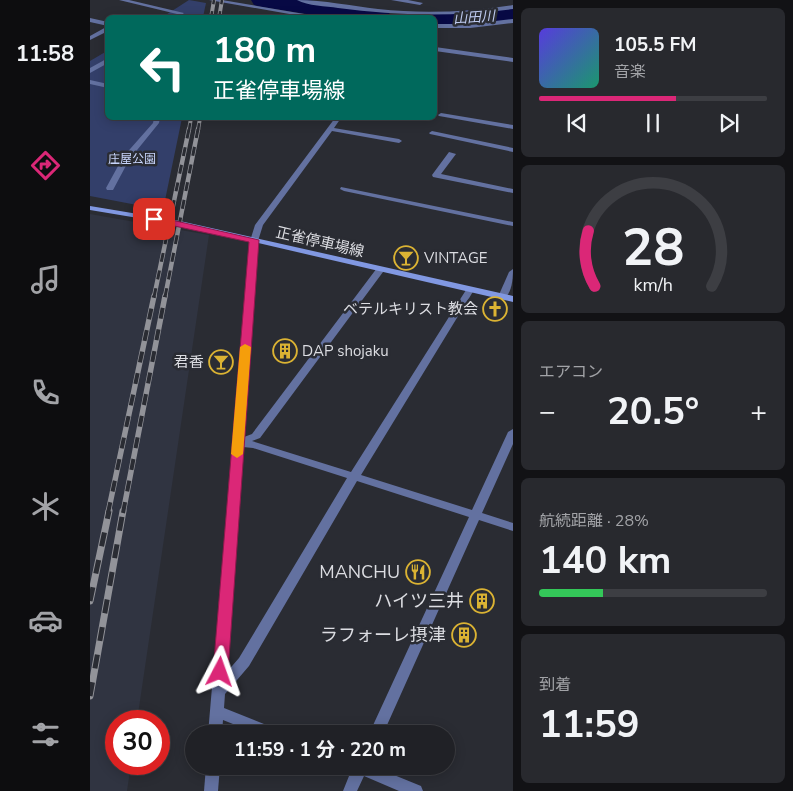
<!DOCTYPE html>
<html lang="ja">
<head>
<meta charset="utf-8">
<style>
  body { margin:0; font-family:"Nunito Sans","Noto Sans JP",sans-serif; background:#28292e; color:#f1f3f6; height:100vh; display:flex; flex-direction:column; font-size:19px; white-space:nowrap }
  * { box-sizing:border-box; margin:0 }
  p { font-size:16px; color:#a2a3a7 }
  .icon { flex:none; width:28px; height:28px; fill:none; stroke:currentColor; stroke-width:2; stroke-linecap:round; stroke-linejoin:round }
  .map { position:relative; flex:1; overflow:hidden }
  .side { display:flex; flex-direction:column; gap:8px; padding:8px; background:#121215; width:280px }
  .side>* { flex:none }
  .hud { position:absolute; left:15px; top:15px; width:332px; height:105px; border-radius:8px; box-shadow:0 2px 12px #0003,0 0 0 1px #3d3e43; background:#00695c; color:#fff; overflow:hidden }
  .speed { position:absolute; left:15px; top:710px; display:flex; gap:10px; font-size:25px; font-weight:700; text-align:center }
  .speed>* { display:grid; place-content:center; width:65px; height:65px; border-radius:50%; background:#202126; box-shadow:0 2px 12px #0003,0 0 0 1px #3d3e43; line-height:1 }
  .speed .limit { border:8px solid #d22; background:#fff; color:#111 }
  .pin { position:absolute; display:grid; place-items:center; width:42px; height:42px; color:#fff; margin:-21px; border-radius:10px; box-shadow:0 2px 8px #0006 }
  .me { position:absolute; width:55px; margin:-28px; rotate:4deg; stroke-linejoin:round; filter:drop-shadow(0 0 4px #0008) }
  .turn { display:flex; align-items:center; gap:18px; height:105px; padding:0 25px; font-size:22px }
  .turn .icon { width:65px; height:65px; stroke-width:2.5 }
  .turn b { display:block; font-size:35px; line-height:42px }
  .big { font-size:38px; font-weight:700; line-height:1.1 }
  .side .card { flex:1; display:flex; flex-direction:column; justify-content:center; gap:8px; min-width:0; padding:0 18px; border-radius:8px; background:#28292e }
  .side .dial { align-items:center; gap:0 }
  .dial svg { height:130px; overflow:visible; fill:none; stroke:#3d3e43; stroke-width:7; stroke-linecap:round; text-anchor:middle }
  .dial text { fill:#f1f3f6; stroke:none }
  .song { display:flex; align-items:center; gap:15px }
  .cover { width:60px; height:60px; border-radius:8px; background:linear-gradient(135deg,hsl(250 70% 55%),hsl(160 70% 35%)) }
  .played { height:5px; border-radius:2px; background:linear-gradient(90deg,#db2777 60%,#3d3e43 60%) }
  .keys { display:flex; justify-content:space-around; direction:ltr }
  .heat { display:flex; justify-content:space-between; align-items:center; font-size:28px; direction:ltr }
  .charge { height:8px; border-radius:4px; background:linear-gradient(90deg,#34c759 28%,#3d3e43 0) }
  .trip { position:absolute; left:95px; top:725px; width:270px; height:50px; border-radius:25px; background:#202126; box-shadow:0 2px 12px #0003,0 0 0 1px #3d3e43; font-weight:700; line-height:50px; text-align:center }
  main { display:flex; flex:1; min-height:0 }
  .menu { display:flex; flex-direction:column; width:90px; justify-content:space-around; align-items:center; background:#0d0d0f; color:#a2a3a7 }
  .menu .icon { width:35px; height:35px }
  .menu .active { color:#db2777 }
  .menu b { font-size:22px; color:#f1f3f6 }
  .map>svg:first-child { display:block }
  .built { fill:#303441 }
  .green { fill:#333f6a }
  .lines { fill:none; stroke-linecap:round; stroke-linejoin:round }
  .river { fill:#070944; fill-rule:evenodd }
  .street { fill:#6371a0; fill-rule:evenodd }
  .secondary { fill:#8198e2; fill-rule:evenodd }
  .rail-far3-casing { stroke:#929399; stroke-width:4 }
  .rail-far2-casing { stroke:#929399; stroke-width:4.5 }
  .rail-far1-casing { stroke:#929399; stroke-width:5.5 }
  .rail-casing { stroke:#929399; stroke-width:7 }
  .rail-far3 { stroke:#2a2c33; stroke-width:2.5; stroke-dasharray:7; stroke-linecap:butt }
  .rail-far2 { stroke:#2a2c33; stroke-width:3; stroke-dasharray:9; stroke-linecap:butt }
  .rail-far1 { stroke:#2a2c33; stroke-width:4; stroke-dasharray:11; stroke-linecap:butt }
  .rail { stroke:#2a2c33; stroke-width:5; stroke-dasharray:14; stroke-linecap:butt }
  .route { fill:#db2777; stroke:#8e194d }
  .slow { fill:#f59e0b }
  .labels { text-anchor:middle; stroke-width:5; stroke-linejoin:round; paint-order:stroke }
  .far-park-label { font-size:12px; fill:#c8d5fb; stroke:#2a2c33 }
  .far-water-label { font-size:14px; font-style:italic; fill:#becbf0; stroke:#2a2c33 }
  .street-label { font-size:15px; fill:#dcdde2; stroke:#2a2c33 }
  .poi-label { font-size:15px; fill:#dcdde2; stroke:#2a2c33; text-anchor:start }
  .near-poi-label { font-size:18px; fill:#dcdde2; stroke:#2a2c33; text-anchor:end }
</style>
</head>
<body>
<main>
<nav class="menu">
<b>11:58</b>
<svg class="icon active" aria-label="directions" viewBox="0 0 24 24"><path d="M12 3l9 9-9 9-9-9zM9 14v-3h6M13 9l2 2-2 2"/></svg>
<svg class="icon" aria-label="music" viewBox="0 0 24 24"><path d="M9 18V5l10-2v13"/><circle cx="6" cy="18" r="3"/><circle cx="16" cy="16" r="3"/></svg>
<svg class="icon" aria-label="phone" viewBox="0 0 24 24"><path d="M5 4h4l2 5-3 2q2 4 5 5l2-3 5 2v4C11 20 4 13 5 4z"/></svg>
<svg class="icon" aria-label="climate" viewBox="0 0 24 24"><path d="M12 3v18M4 7l16 10M4 17L20 7"/></svg>
<svg class="icon" aria-label="car" viewBox="0 0 24 24"><path d="M5 17H2v-5l4-1 3-4h7l3 4 3 1v5h-3M9 17h6M6 11h13"/><circle cx="7" cy="17" r="2"/><circle cx="17" cy="17" r="2"/></svg>
<svg class="icon" aria-label="filters" viewBox="0 0 24 24"><path d="M4 7h16M4 17h16"/><circle cx="9" cy="7" r="2"/><circle cx="15" cy="17" r="2"/></svg>
</nav>
<div class="map">
<svg width="423" height="791" viewBox="0 0 423 791">
  <rect width="100%" height="100%" fill="#2a2c33"/>
  <path class="built" d="M0,214l119,21 -72,486h-21v43h15l-4,27h-37z"/>
  <g class="green">
    <path d="M99,0l17,3 -3,14 -42,1z"/>
    <path d="M17,51l1,67h74l-19,92 -73,-14v-135z"/>
  </g>
  <g class="lines">
    <g class="river">
      <path d="M161,0h56l74,11 8,2 3,5h-60l-70,-11 -8,-2z"/>
      <path d="M423,7v14l-42,5 -36,1v-9h-10l10,-5z"/>
    </g>
    <g class="street">
      <path d="M29,0h10l55,13 -6,5h-6l5,-4z"/>
      <path d="M119,0h13l106,18h-16z"/>
      <path d="M207,0c27,0 54,6 81,9 45,5 90,3 135,-4v4c-59,8 -116,7 -175,-1 -12,-2 -30,-2 -41,-8z"/>
      <path d="M301,0h17l15,3 -3,2z"/>
      <path d="M0,18l18,4v4l-18,-4z"/>
      <path d="M423,19v4l-43,5h-35v-4h35z"/>
      <path d="M18,26v5l-18,9v-4z"/>
      <path d="M345,47l78,11v4l-78,-11z"/>
      <path d="M18,58v5l-18,10v-5z"/>
      <path d="M0,80l18,4v4l-18,-4z"/>
      <path d="M351,113l72,12v4l-74,-13 -1,-1z"/>
      <path d="M64,118h6l-1,5 -30,37 -16,30h-6l-1,-2 17,-31 30,-34z"/>
      <path d="M245,118h6l-7,10 65,11 3,2 -3,2 -67,-12 -69,94 -5,16 -14,196 8,-3 125,-166h6v4l-123,166 -8,3 99,31 115,-182 4,-3 3,1 1,2 -113,185 111,35 36,-78 5,-3v15l-31,69 31,10v8l-34,-11 -96,214h-14l100,-217 -112,-36 -108,185 -24,28 -1,14 55,22 2,4h-23l-35,-14 -1,14h-14l42,-493 5,-16zM153,447l10,1 94,30 -108,180 -13,15z"/>
      <path d="M342,131l81,17v4l-83,-18 -1,-1z"/>
      <path d="M359,152l7,2 -15,20 72,15v4l-80,-16 -1,-2z"/>
      <path d="M251,187l172,35v4l-169,-35 -4,-2z"/>
      <path d="M423,269c0,10 -1,26 -11,31l-3,-1 -1,-2 11,-25z"/>
      <path d="M116,766h14l-2,25h-14z"/>
      <path d="M258,766h24l49,20 2,5h-24l-35,-15 -7,15h-14l8,-20z"/>
    </g>
    <path class="secondary" d="M0,206l90,15 333,75v6l-333,-77 -90,-15z"/>
    <g class="rail-far3-casing">
      <g id="rail-far3">
        <path d="M121,18l3,-18"/>
        <path d="M129,18l3,-18"/>
        <path d="M99,130l2,-12"/>
        <path d="M108,130l2,-12"/>
      </g>
    </g>
    <g class="rail-far2-casing">
      <g id="rail-far2">
        <path d="M64,297l35,-168"/>
        <path d="M75,297l33,-168"/>
      </g>
    </g>
    <g class="rail-far1-casing">
      <g id="rail-far1">
        <path d="M18,513l46,-217"/>
        <path d="M33,513l42,-217"/>
      </g>
    </g>
    <g class="rail-casing">
      <g id="rail">
        <path d="M0,601l19,-90"/>
        <path d="M0,696l33,-185"/>
      </g>
    </g>
    <use href="#rail-far3" class="rail-far3"/>
    <use href="#rail-far2" class="rail-far2"/>
    <use href="#rail-far1" class="rail-far1"/>
    <use href="#rail" class="rail"/>
  </g>
  <path class="route" d="M64,216l105,24 -31,432 -3,4 -5,2 -5,-2 -2,-4 36,-430 -98,-21v-4z"/>
  <path class="slow" d="M155,344l6,3 -8,107 -6,4 -6,-4 9,-107z"/>
  <defs>
    <g id="bar-ring" transform="scale(1.25)"><circle r="9.5" fill="#2a2c33" stroke="#dbb333" stroke-width="1.5"/><path d="M-6-5H6L.8 .8V4.5H3.5V6h-7V4.5H-.8V.8Z" fill="#dbb333"/></g>
    <g id="church-ring" transform="scale(1.25)"><circle r="9.5" fill="#2a2c33" stroke="#dbb333" stroke-width="1.5"/><path d="M-1.2-6h2.4v3.5h3.3v2.4h-3.3V6h-2.4V-.1h-3.3v-2.4h3.3Z" fill="#dbb333"/></g>
    <g id="building-ring" transform="scale(1.25)"><circle r="9.5" fill="#2a2c33" stroke="#dbb333" stroke-width="1.5"/><path d="M-4-6H4V6H1V3H-1V6H-4ZM-2.5-4.3h1.7v1.8h-1.7ZM.8-4.3h1.7v1.8H.8ZM-2.5-1h1.7V.8h-1.7ZM.8-1h1.7V.8H.8Z" fill="#dbb333"/></g>
    <g id="restaurant-ring" transform="scale(1.25)"><circle r="9.5" fill="#2a2c33" stroke="#dbb333" stroke-width="1.5"/><path d="M-5-6h1v4h1v-4h1v4h1v-4h1v5L-1.5 .5V6h-2V.5L-5-1ZM5-6V6H3V1.5H1.5Q1.5-4 5-6Z" fill="#dbb333"/></g>
  </defs>
  <g fill-rule="evenodd">
    <use href="#bar-ring" x="316" y="258"/>
    <use href="#church-ring" x="405" y="309"/>
    <use href="#building-ring" x="195" y="351"/>
    <use href="#bar-ring" x="131" y="362"/>
    <use href="#restaurant-ring" x="328" y="572"/>
    <use href="#building-ring" x="392" y="601"/>
    <use href="#building-ring" x="374" y="635"/>
  </g>
  <g class="labels">
    <g class="far-park-label">
      <text x="42" y="163">庄屋公園</text>
    </g>
    <g class="far-water-label">
      <text transform="translate(384 17) rotate(-4)" y="5">山田川</text>
    </g>
    <g class="street-label">
      <text transform="translate(230 242) rotate(13)" y="5">正雀停車場線</text>
    </g>
    <g class="poi-label">
      <text x="334" y="263">VINTAGE</text>
      <text x="388" y="314" text-anchor="end">ベテルキリスト教会</text>
      <text x="212" y="356">DAP shojaku</text>
      <text x="114" y="367" text-anchor="end">君香</text>
    </g>
    <g class="near-poi-label">
      <text x="310" y="578">MANCHU</text>
      <text x="374" y="607">ハイツ三井</text>
      <text x="356" y="641">ラフォーレ摂津</text>
    </g>
  </g>
</svg>
<div class="speed"><div class="limit">30</div></div>
<div class="pin" style="left:64px;top:219px;background:#d93025"><svg class="icon" aria-label="arrive" viewBox="0 0 24 24"><path d="M6 21V4h12l-3 4 3 4H6"/></svg></div>
<svg class="me" style="left:130px;top:672px" viewBox="-20 -20 40 40"><path d="M0-17L14 15 0 8-14 15z" fill="#db2777" stroke="#fff" stroke-width="4"/></svg>
<div class="trip">11:59 · 1 分 · 220 m</div>
<div class="hud">
<div class="turn"><svg class="icon" aria-label="left" viewBox="0 0 24 24"><path d="M17 20v-9H6M10 6l-5 5 5 5"/></svg><div><b>180 m</b>正雀停車場線</div></div>
</div>
</div>
<section class="side">
<div class="card">
<div class="song"><i class="cover"></i><div><b>105.5 FM</b><p>音楽</p></div></div>
<div class="played"></div>
<div class="keys"><svg class="icon" aria-label="previous" viewBox="0 0 24 24"><path d="M18 5L8 12l10 7zM5 5v14"/></svg><svg class="icon" aria-label="pause" viewBox="0 0 24 24"><path d="M8 5v14M16 5v14"/></svg><svg class="icon" aria-label="next" viewBox="0 0 24 24"><path d="M6 5l10 7-10 7zM19 5v14"/></svg></div>
</div>
<div class="card dial"><svg viewBox="0 0 100 80">
<path d="M14 69A42 42 0 1 1 86 69"/>
<path d="M14 69A42 42 0 0 1 10 35" stroke="#db2777"/>
<text x="50" y="56" font-size="32" font-weight="700">28</text>
<text x="50" y="72" font-size="11">km/h</text>
</svg></div>
<div class="card"><p>エアコン</p>
<div class="heat"><a>−</a><b class="big">20.5°</b><a>+</a></div>
</div>
<div class="card"><p>航続距離 · 28%</p><b class="big">140 km</b><div class="charge"></div></div>
<div class="card"><p>到着</p><b class="big">11:59</b></div>
</section>
</main>
</body>
</html>
